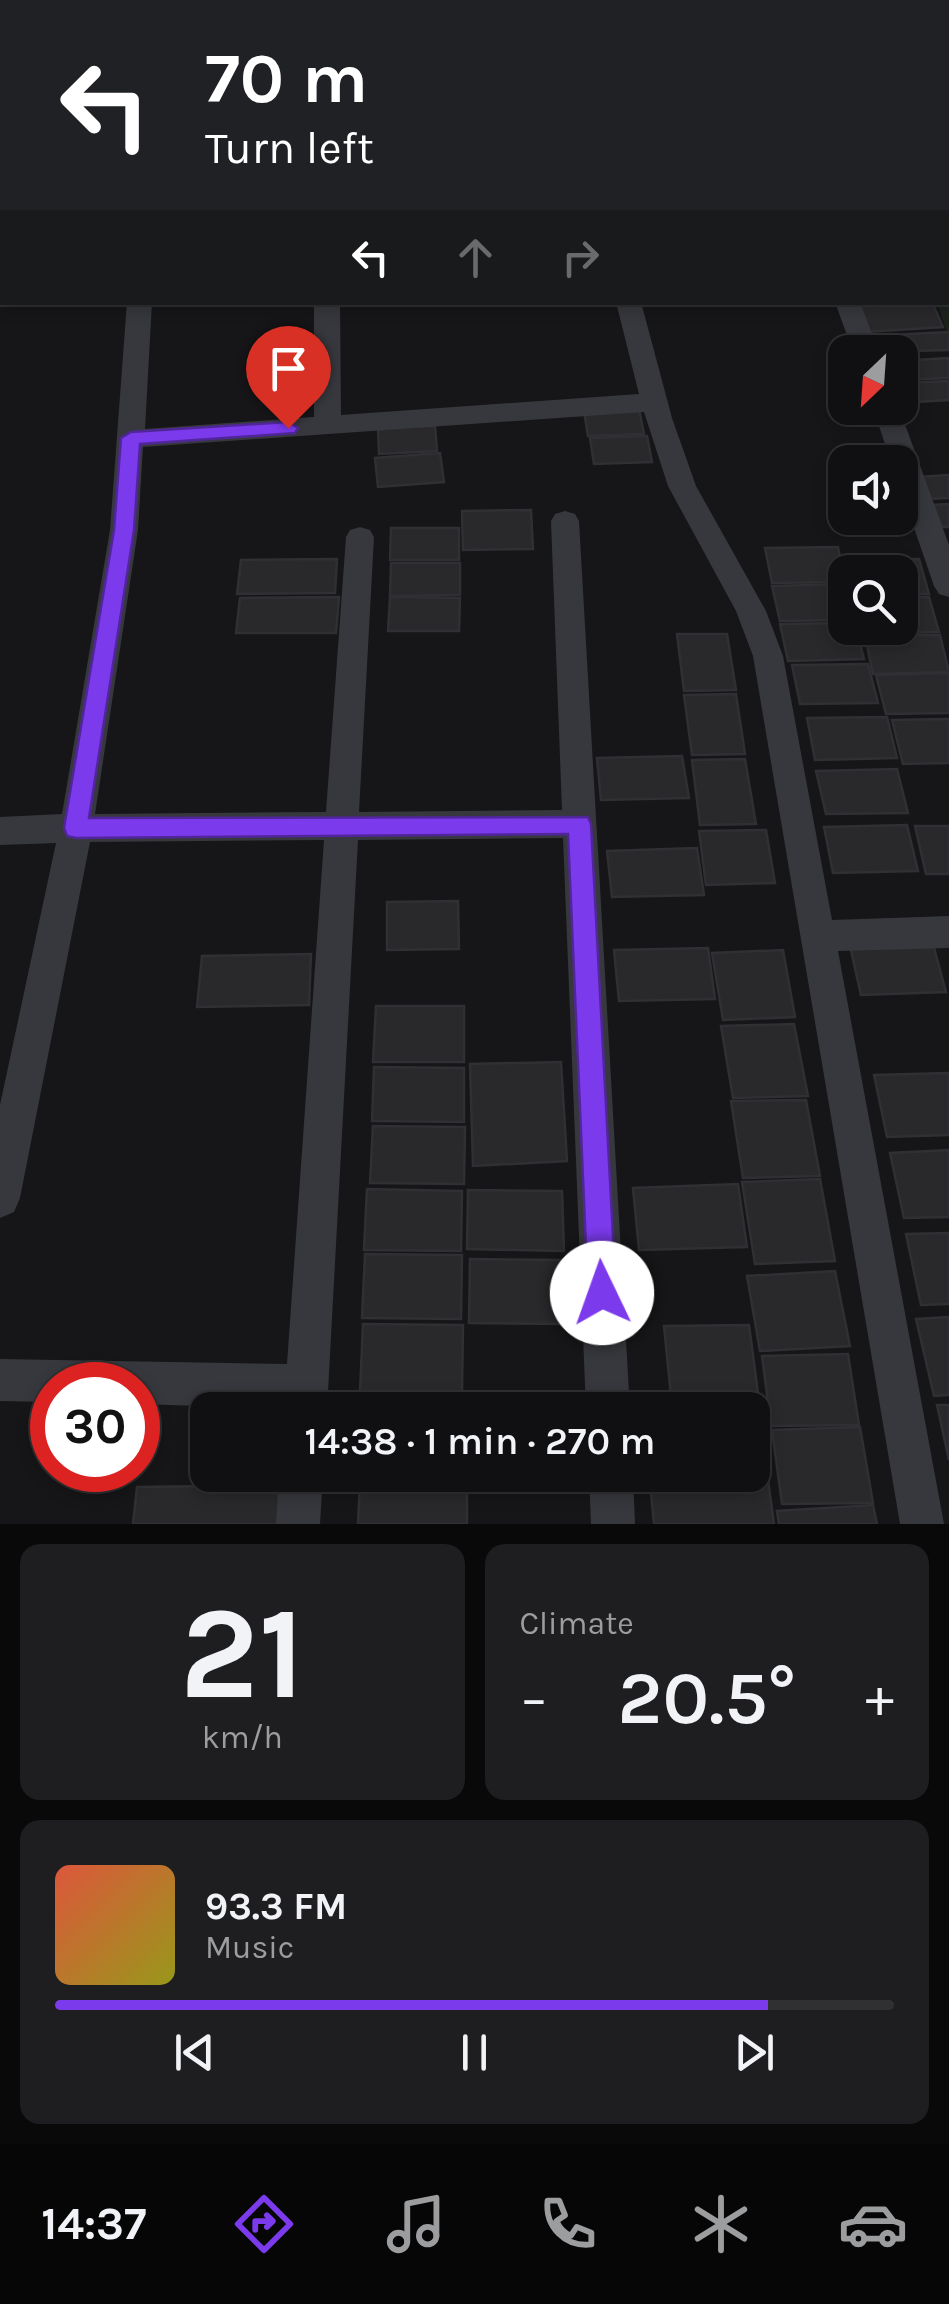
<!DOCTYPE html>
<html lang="en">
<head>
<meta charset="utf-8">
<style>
  body { margin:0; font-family:Karla,sans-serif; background:#1e1e20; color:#f1f3f6; height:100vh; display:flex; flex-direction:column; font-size:38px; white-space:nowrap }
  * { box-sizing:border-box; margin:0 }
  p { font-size:32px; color:#9c9d9f }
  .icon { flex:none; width:55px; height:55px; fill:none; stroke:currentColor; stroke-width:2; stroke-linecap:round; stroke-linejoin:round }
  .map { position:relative; height:1524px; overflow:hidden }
  .drawer { display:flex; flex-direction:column; gap:20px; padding:20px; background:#09090a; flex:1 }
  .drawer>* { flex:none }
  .banner { position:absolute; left:0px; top:0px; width:950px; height:305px; box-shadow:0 5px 15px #0003,0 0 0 2px #303032; background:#202124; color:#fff; overflow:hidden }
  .needle { width:65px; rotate:205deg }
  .tools { position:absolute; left:828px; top:335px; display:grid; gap:20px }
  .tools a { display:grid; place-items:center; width:90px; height:90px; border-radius:20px; background:#101012; box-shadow:0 5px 15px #0003,0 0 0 2px #303032; font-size:50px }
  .speed { position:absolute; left:30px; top:1362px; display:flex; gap:20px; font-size:50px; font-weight:700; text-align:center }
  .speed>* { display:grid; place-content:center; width:130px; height:130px; border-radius:50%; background:#101012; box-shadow:0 5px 15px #0003,0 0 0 2px #303032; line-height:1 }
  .speed .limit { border:15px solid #d22; background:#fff; color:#111 }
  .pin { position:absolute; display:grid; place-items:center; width:85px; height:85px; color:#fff; margin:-102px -42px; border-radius:50% 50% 50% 0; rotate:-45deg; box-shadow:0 0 10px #0007 }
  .pin .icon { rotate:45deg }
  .me { position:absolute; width:110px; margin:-55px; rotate:357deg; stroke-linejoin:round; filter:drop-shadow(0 0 8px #0008) }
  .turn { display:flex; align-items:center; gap:35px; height:210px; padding:0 40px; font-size:45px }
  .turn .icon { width:130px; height:130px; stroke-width:2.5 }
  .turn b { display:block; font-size:70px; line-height:85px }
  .lanes { display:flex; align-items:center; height:95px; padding:0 40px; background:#0003; justify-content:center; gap:50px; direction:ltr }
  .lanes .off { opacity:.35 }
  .big { font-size:75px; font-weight:600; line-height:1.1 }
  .drawer .tile { flex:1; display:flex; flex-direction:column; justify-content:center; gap:15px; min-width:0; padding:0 35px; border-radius:20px; background:#1e1e20 }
  .drawer .dial { align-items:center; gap:0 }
  .dial b { font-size:130px; line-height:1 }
  .song { display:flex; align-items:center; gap:30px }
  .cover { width:120px; height:120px; border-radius:15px; background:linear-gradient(135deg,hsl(10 70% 55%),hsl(60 70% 35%)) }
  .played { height:10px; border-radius:5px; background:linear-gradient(90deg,#7c3aed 85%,#303032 85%) }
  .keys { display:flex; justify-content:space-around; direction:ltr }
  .heat { display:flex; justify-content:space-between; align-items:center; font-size:55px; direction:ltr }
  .drawer .tiles { flex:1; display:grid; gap:20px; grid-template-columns:1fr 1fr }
  .tile:last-child { grid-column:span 2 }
  .trip { position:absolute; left:190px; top:1392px; width:580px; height:100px; border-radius:20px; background:#101012; box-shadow:0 5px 15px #0003,0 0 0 2px #303032; font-weight:600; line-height:100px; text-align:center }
  .menu { display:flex; height:160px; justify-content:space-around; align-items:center; background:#060607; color:#9c9d9f }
  .menu .icon { width:70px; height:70px }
  .menu .on { color:#7c3aed }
  .menu b { font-size:45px; color:#f1f3f6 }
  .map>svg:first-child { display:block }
  .green { fill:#1c231d }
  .building { fill:#29292c; stroke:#303034; stroke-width:2.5 }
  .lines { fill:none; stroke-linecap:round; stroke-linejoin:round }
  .street { fill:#37383d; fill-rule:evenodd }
  .route { fill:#7c3aed; stroke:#51269a; stroke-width:2.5 }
</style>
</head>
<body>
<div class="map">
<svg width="949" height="1524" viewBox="0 0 949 1524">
  <rect width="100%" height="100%" fill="#161618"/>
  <path class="green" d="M830,0h119v337l-12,-34 11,-1v-300z"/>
  <g class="building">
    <path d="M932,302l11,25 -77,5 -11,-25z"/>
    <path d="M949,332v18l-71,2 -6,-16z"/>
    <path d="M949,358v20l-49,2v-19z"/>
    <path d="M949,381v19l-49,3v-20z"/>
    <path d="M639,409l5,25 -56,2 -4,-25z"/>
    <path d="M435,426l2,25 -58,3 -1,-26z"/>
    <path d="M647,436l5,26 -58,2 -4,-26z"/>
    <path d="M440,453l4,29 -66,5 -3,-29z"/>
    <path d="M949,475v23l-21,1 -8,-22z"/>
    <path d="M949,504v23h-7l-9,-22z"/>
    <path d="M531,510l2,39 -70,1 -1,-39z"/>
    <path d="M391,528h68v32h-69z"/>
    <path d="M838,547l7,35 -73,1 -7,-35z"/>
    <path d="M337,559l-2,34 -98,1 4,-34z"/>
    <path d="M919,559l10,35h-29v-22h-51l-3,-12z"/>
    <path d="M391,563h69v32l-70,1z"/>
    <path d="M845,584v36l-65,1 -8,-35z"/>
    <path d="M339,597l-3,36h-100l4,-35z"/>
    <path d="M390,597l70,1 -1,33h-71z"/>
    <path d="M900,597h29l10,35 -75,2 -2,-6h38z"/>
    <path d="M845,623v5h11l8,31 -76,2 -8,-37z"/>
    <path d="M677,634h50l9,56 -52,1z"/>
    <path d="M940,635l9,37 -76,2 -8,-38z"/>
    <path d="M868,664l10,39 -78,1 -8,-39z"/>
    <path d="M949,673v40l-63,1 -10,-39z"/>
    <path d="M736,694l9,60 -53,1 -8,-60z"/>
    <path d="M887,717l10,41 -82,2 -8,-42z"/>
    <path d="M949,719v44l-46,1 -11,-44z"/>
    <path d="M682,756l7,42 -88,2 -4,-42z"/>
    <path d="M745,759l11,65 -56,1 -8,-65z"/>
    <path d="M897,769l11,44 -82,1 -10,-43z"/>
    <path d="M907,825l11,46 -85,2 -9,-46z"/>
    <path d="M915,826h34v48h-23z"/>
    <path d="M766,830l9,53 -69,2 -7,-54z"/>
    <path d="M697,848l7,47 -92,2 -5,-46z"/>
    <path d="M458,901l1,48 -72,1v-48z"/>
    <path d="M933,944l13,48 -85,3 -11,-49z"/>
    <path d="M708,948l7,51 -96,2 -5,-51z"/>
    <path d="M783,950l12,67 -72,3 -11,-67z"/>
    <path d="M311,954l-2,51 -112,2 5,-51z"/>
    <path d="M376,1006h88v56h-91z"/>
    <path d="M794,1024l14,72 -75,2 -12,-72z"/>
    <path d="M561,1062l6,99 -94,5 -3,-102z"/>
    <path d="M374,1067l90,1v54l-92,-1z"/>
    <path d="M949,1073v62l-62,2 -13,-62z"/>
    <path d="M806,1100l14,76 -77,2 -12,-77z"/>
    <path d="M373,1126l92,1 -1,57 -94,-1z"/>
    <path d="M949,1150v67l-45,1 -14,-65z"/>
    <path d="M820,1179l15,82 -80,3 -13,-82z"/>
    <path d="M738,1184l9,63 -108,3 -6,-62z"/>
    <path d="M367,1189l95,2 -1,60 -97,-1z"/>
    <path d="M468,1190l94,1 2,60 -97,-2z"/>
    <path d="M949,1233v71l-28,1 -15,-71z"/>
    <path d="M365,1254l97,1 -1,64 -99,-1z"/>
    <path d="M470,1259l97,1 2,64 -100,-1z"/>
    <path d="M835,1271l15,75 -90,5 -13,-75z"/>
    <path d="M949,1317v78l-15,1 -18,-77z"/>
    <path d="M363,1324l100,1 -1,68 -102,-1z"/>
    <path d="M749,1325l9,68 -87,3 -7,-70z"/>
    <path d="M848,1354l11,71 -88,1 -9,-70z"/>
    <path d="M760,1400l10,74h-18v-64h-105l-1,-6z"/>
    <path d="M366,1402l103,1v7h-104z"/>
    <path d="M937,1405h12v55z"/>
    <path d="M860,1427l13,76 -91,1 -10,-74z"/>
    <path d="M768,1480l6,44h-120l-4,-41z"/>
    <path d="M360,1483l107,2v39h-109z"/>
    <path d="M284,1485l-3,39h-148l4,-37z"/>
    <path d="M873,1505l4,19h-98l-2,-13z"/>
  </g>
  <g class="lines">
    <g class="street">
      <rect x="150" y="0" width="20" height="2"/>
      <path d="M338,0h20l1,2h-20z"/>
      <path d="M721,0h20l1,2h-20z"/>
      <path d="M127,302h25l-7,127 169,-12v-115h26l1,113 298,-21 -23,-92h25l31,116 24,68 70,125 17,45 49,264 117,-4v32l-111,3 106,573h-44l-147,-868 -17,-45 -68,-125 -24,-74 -501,35 -5,83 -43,284 231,-2 20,-275 4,-7 10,-3 10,3 4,7 -15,275 203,-2 -11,-289 4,-7 10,-3 10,3 4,7 51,889h-44l-23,-572 -205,2 -31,570 -189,-6v-19h-86v17l-52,-1v-42l287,5 37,-524 -234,2 -70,356 -6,14 -14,6v-113l56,-262 -56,2v-28l62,-3 48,-284z"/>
      <path d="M835,302h25l19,50h-26z"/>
      <path d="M873,408h26l50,137v52l-10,-3 -5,-8 -34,-99v-25h-9z"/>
      <path d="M279,1475h44l-3,49h-44z"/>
      <path d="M589,1475h44l2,49h-44z"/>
    </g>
  </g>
  <path class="route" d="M288,422l10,6 -3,5 -155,11 -6,86 -45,288 499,-1 3,7 25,469 -4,10 -10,4 -10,-4 -4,-10 -20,-459 -492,4 -9,-2 -3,-8 50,-298 7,-92 10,-6z"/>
</svg>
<div class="tools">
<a><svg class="needle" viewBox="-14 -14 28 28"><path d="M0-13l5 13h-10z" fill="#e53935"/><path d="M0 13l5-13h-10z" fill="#9c9d9f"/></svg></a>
<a><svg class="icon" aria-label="sound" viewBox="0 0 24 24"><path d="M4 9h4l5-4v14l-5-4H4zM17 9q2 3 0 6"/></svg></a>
<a><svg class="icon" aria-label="search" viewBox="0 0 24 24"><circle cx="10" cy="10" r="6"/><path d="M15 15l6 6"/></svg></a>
</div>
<div class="speed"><div class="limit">30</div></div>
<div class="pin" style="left:288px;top:428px;background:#d93025"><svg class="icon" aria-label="arrive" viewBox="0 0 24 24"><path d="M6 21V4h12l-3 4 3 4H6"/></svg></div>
<svg class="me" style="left:602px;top:1293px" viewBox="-20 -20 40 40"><circle r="19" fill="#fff"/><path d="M0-13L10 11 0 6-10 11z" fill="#7c3aed"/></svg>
<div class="trip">14:38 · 1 min · 270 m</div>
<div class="banner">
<div class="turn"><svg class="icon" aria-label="left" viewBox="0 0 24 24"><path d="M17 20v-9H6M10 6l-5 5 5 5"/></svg><div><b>70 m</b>Turn left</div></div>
<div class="lanes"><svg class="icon" aria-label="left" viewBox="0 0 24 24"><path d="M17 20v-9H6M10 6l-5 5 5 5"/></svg><svg class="icon off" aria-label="ahead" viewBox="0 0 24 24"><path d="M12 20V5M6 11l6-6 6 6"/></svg><svg class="icon off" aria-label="right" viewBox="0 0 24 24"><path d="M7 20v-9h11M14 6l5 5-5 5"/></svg></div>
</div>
</div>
<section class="drawer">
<div class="tiles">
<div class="tile dial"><b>21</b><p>km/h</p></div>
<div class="tile"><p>Climate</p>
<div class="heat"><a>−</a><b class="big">20.5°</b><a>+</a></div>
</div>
<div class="tile">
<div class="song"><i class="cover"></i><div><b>93.3 FM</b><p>Music</p></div></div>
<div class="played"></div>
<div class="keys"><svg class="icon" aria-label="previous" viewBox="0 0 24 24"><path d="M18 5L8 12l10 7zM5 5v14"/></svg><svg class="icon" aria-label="pause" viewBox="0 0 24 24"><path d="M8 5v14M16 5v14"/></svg><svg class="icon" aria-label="next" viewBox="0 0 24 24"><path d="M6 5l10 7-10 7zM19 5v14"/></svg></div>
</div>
</div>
</section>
<nav class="menu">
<b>14:37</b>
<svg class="icon on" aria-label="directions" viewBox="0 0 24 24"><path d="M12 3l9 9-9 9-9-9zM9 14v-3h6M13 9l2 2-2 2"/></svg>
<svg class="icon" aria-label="music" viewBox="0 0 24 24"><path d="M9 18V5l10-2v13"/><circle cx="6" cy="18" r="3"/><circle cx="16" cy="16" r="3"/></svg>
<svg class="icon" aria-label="phone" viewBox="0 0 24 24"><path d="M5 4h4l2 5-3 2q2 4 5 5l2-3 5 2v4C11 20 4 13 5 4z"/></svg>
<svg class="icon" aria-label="climate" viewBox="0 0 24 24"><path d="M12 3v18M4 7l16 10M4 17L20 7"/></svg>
<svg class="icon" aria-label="car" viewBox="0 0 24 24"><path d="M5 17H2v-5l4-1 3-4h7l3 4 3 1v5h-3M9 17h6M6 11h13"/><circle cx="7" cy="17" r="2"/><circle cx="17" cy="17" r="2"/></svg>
</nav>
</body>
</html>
